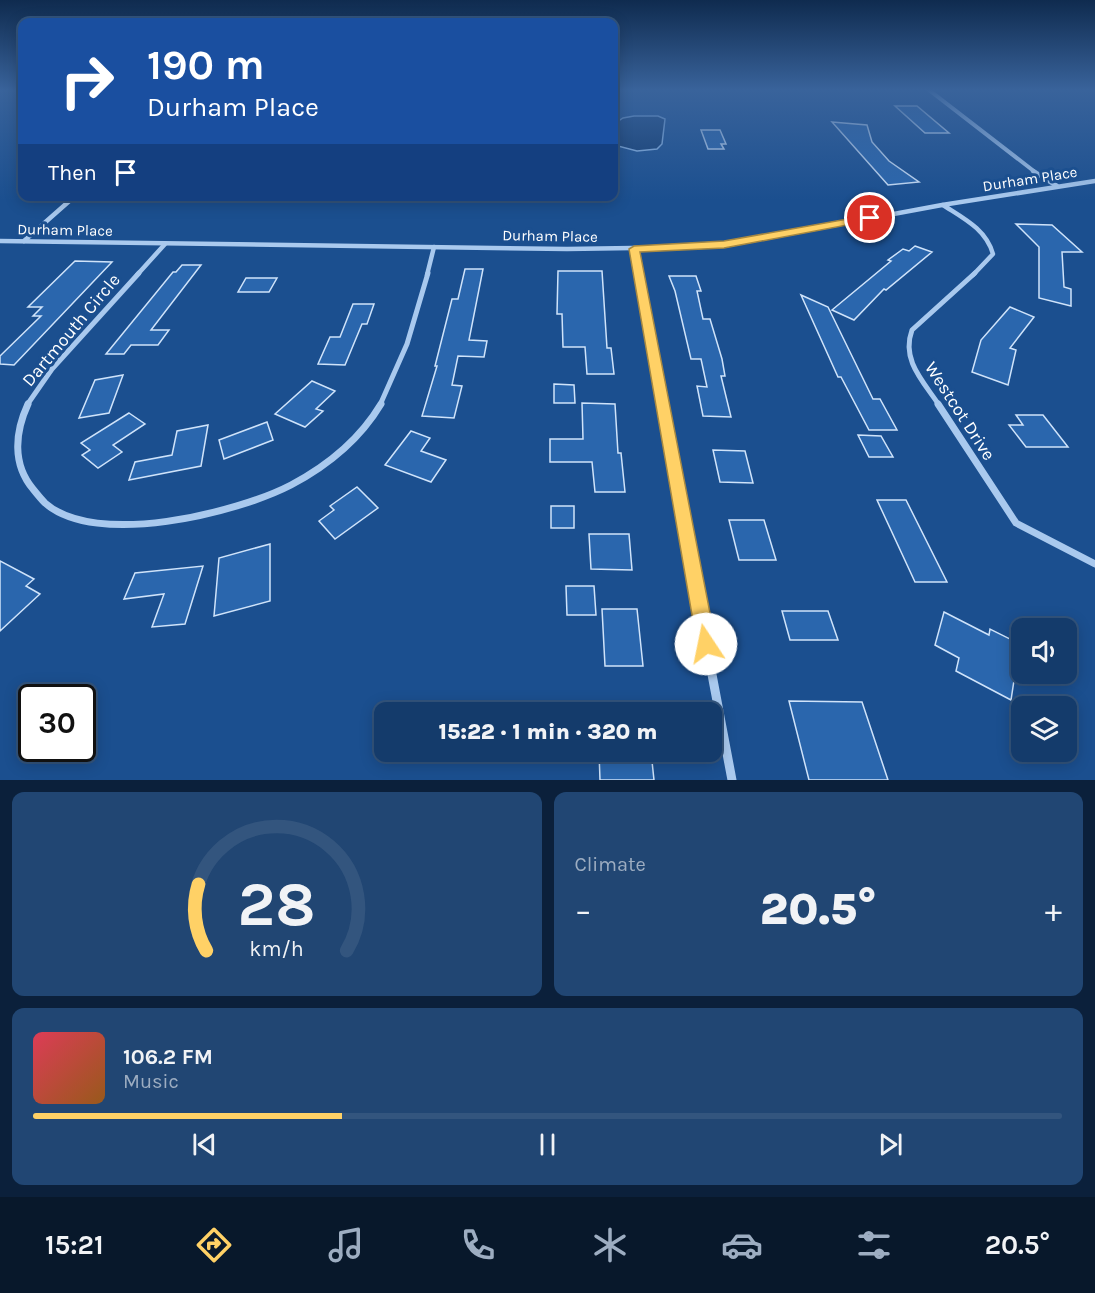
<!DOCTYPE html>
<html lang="en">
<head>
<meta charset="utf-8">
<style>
  body { margin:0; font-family:Karla,sans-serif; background:#214673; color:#f1f3f6; height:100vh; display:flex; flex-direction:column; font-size:22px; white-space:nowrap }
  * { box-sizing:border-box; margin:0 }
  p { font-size:20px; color:#9dadc1 }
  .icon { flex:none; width:33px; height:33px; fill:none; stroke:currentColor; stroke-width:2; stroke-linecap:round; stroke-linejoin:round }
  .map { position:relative; height:780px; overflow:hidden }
  .sheet { display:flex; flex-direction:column; gap:12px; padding:12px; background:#0b203b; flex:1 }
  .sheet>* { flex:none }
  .banner { position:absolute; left:18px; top:18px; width:600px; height:183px; border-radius:12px; box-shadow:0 3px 15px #0003,0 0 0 2px #33557e; background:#1a4fa0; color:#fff; overflow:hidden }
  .fabs { position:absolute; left:1011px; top:618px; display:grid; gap:12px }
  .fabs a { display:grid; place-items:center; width:66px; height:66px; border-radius:12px; background:#143b6b; box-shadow:0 3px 15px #0003,0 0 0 2px #33557e; font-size:30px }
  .speed { position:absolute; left:18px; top:684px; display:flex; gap:12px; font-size:30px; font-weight:700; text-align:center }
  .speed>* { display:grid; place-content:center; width:78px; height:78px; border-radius:50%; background:#143b6b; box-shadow:0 3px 15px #0003,0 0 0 2px #33557e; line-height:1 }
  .speed .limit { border:3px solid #111; border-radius:9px; background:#fff; color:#111 }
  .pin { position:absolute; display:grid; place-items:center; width:51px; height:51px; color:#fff; margin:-26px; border:3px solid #fff; border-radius:50%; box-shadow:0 2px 6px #0007 }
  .me { position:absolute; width:66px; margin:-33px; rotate:349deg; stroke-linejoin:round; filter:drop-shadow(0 0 4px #0008) }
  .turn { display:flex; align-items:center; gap:21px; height:126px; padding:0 30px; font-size:27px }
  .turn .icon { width:78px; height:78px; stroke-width:2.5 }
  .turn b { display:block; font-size:42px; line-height:51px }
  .then { display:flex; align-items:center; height:57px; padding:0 30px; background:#0003; gap:12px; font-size:22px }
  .big { font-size:45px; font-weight:800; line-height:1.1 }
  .sheet .widget { flex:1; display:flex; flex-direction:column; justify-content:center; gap:9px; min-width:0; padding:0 21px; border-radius:12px; background:#214673 }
  .sheet .dial { align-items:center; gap:0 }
  .dial svg { height:156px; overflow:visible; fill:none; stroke:#33557e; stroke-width:7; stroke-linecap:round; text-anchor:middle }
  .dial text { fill:#f1f3f6; stroke:none }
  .song { display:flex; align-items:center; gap:18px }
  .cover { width:72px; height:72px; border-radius:9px; background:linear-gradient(135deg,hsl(350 70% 55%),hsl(30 70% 35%)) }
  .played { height:6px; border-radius:3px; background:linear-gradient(90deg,#ffd166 30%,#33557e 30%) }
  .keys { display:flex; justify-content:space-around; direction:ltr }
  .heat { display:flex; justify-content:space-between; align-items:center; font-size:33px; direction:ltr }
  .sheet .tiles { flex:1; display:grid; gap:12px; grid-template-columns:1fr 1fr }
  .widget:last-child { grid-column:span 2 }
  .trip { position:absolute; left:374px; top:702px; width:348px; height:60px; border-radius:12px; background:#143b6b; box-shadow:0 3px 15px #0003,0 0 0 2px #33557e; font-weight:800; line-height:60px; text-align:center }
  .tabs { display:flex; height:96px; justify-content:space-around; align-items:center; background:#08182b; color:#9dadc1 }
  .tabs .icon { width:42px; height:42px }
  .tabs .current { color:#ffd166 }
  .tabs b { font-size:27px; color:#f1f3f6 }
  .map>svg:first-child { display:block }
  .water { fill:#123a6d; stroke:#9cc4f0; stroke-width:1.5 }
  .building { fill:#2a66ad; stroke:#cfe3fa; stroke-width:1.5 }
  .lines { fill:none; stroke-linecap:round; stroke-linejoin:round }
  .street-far4 { stroke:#a9c9ee; stroke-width:4 }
  .street-far3 { stroke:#a9c9ee; stroke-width:4.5 }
  .street-far2 { stroke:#a9c9ee; stroke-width:5 }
  .street-far1 { stroke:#a9c9ee; stroke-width:7 }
  .street { stroke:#a9c9ee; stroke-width:9 }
  .route { fill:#ffd166; stroke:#a68842; stroke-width:1.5 }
  .labels { text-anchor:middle; stroke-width:6; stroke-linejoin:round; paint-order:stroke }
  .far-street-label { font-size:15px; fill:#fff; stroke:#1b4f8f }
  .street-label { font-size:18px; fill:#fff; stroke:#1b4f8f }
</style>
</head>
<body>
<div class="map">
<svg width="1095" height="780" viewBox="0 0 1095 780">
  <rect width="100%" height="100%" fill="#1b4f8f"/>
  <path class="water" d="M634,116h24l7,3 -3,25 -5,5 -20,2 -23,-6v-21l9,-6z"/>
  <g class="building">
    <path d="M895,106h22l32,27h-24z"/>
    <path d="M832,122l35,3 5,17 17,19 30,21 -31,3z"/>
    <path d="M701,130h19l6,14h-5l3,5h-16z"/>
    <path d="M1016,224l36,1 30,27h-20l2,35 7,2v17l-32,-8v-51z"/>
    <path d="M915,246l17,6 -46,38 -2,-1 -30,31 -22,-10 59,-49 -3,-1 15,-11 6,2z"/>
    <path d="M75,261l37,1 -98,103 -14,-1v-8l41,-40h-8l9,-9h-14z"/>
    <path d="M182,265h19l-50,65h18l-11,15h-27l-7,9h-18l67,-82h3z"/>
    <path d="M465,269h18l-14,71 18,1 -3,16 -26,-1 -6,29 10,1 -8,32 -32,-2 15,-50h-2l17,-67h6z"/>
    <path d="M558,271h44l5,77h4l3,26h-27l-2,-27h-22l-1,-33h-5z"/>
    <path d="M669,276h27l5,15h-4l6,28h7l12,40 3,17h-4l10,41 -28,-1 -6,-30 10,1 -6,-28h-10l-16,-68z"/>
    <path d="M246,278h31l-8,14h-31z"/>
    <path d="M801,295l27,12 45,92h7l17,31h-28l-28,-53h-3z"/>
    <path d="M353,304h21l-7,20h-5l-17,41 -27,-1 12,-27h10z"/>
    <path d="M1010,307l24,10 -24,31 6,2 -8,35 -36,-13 9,-32z"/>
    <path d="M123,375l-14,38 -30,5 16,-38z"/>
    <path d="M312,381l23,10 -19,18 7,2 -18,16 -30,-13z"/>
    <path d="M554,384l20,1 1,18h-21z"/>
    <path d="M582,403l33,1 3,49h3l4,39h-30l-3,-30h-42v-23h33z"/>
    <path d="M129,413l16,11 -32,21 9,7 -24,16 -16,-13 8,-5 -9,-7z"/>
    <path d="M1016,415h27l25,32h-42l-17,-22h14z"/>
    <path d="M267,422l6,18 -49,19 -5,-19z"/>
    <path d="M208,425l-7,41 -72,14 6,-18 37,-7 5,-24z"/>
    <path d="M411,431l19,7 -9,13 25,9 -15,22 -46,-17z"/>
    <path d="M858,435l23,1 12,21h-24z"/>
    <path d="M713,450l32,1 8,32 -33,-1z"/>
    <path d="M357,487l21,21 -43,31 -16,-18 15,-11 -4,-4z"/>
    <path d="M877,500h29l41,82h-32z"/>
    <rect x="551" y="506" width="23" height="22"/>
    <path d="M729,520h35l12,40h-37z"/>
    <path d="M589,534h40l3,36 -41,-1z"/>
    <path d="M270,544v57l-56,15 5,-58z"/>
    <path d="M0,561l34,18 -8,7 14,8 -40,37z"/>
    <path d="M203,566l-18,58 -33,3 12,-33 -40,5 11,-26z"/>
    <path d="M566,586h28l2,29h-29z"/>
    <path d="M602,609h35l6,57h-38z"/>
    <path d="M782,611h46l10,29h-48z"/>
    <path d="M944,612l45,23 1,-6 32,16v33l-7,-4 -4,26 -55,-29 3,-13 -24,-13z"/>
    <path d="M789,701l73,1 26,78h-79z"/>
    <path d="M599,752h52l3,28h-54z"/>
  </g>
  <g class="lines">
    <path class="street-far4" d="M929,90l106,82"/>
    <g class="street-far3">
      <path d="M1033,171l24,15"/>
      <path d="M943,205c20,13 43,24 50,49l-20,21"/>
      <path d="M0,241l567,8 131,-2 45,-5 199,-37 153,-24"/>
      <path d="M24,241l51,-45"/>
      <path d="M634,249l5,26"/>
      <path d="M137,275l28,-31"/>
      <path d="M427,275l7,-28"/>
    </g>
    <g class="street-far2">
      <path d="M638,273l24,132"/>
      <path d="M27,405l25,-36 87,-96"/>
      <path d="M380,405l27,-61 21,-71"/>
      <path d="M939,405c-16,-24 -38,-45 -27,-75l63,-57"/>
    </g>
    <g class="street-far1">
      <path d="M28,404c-13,28 -16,60 5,85 4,5 8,10 12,14 51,45 192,10 246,-18 36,-19 69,-46 90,-81"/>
      <path d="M661,404l31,167"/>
      <path d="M938,404l78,119 79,41"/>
    </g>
    <path class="street" d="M692,569l40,211"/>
  </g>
  <linearGradient id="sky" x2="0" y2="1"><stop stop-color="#0f2b4f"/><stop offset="0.45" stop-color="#39639b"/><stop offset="1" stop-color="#39639b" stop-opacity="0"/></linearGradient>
  <rect width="1095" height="200" fill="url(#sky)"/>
  <path class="route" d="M870,215l4,1v4l-150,28 -84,4 76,392 -3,7 -7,3 -7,-3 -2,-7 -68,-395 5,-3 90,-5z"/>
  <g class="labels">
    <g class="far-street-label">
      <text transform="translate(1030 179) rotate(-9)" y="5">Durham Place</text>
      <text transform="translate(65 230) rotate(1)" y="5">Durham Place</text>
      <text transform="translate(550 236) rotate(1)" y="5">Durham Place</text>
    </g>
    <g class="street-label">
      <text transform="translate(71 330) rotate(-50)" y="6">Dartmouth Circle</text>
      <text transform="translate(960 411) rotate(57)" y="6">Westcot Drive</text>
    </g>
  </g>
</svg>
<div class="fabs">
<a><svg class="icon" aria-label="sound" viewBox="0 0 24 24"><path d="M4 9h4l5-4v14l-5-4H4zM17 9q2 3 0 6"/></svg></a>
<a><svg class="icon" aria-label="layers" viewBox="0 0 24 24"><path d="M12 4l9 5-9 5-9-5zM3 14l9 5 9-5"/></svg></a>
</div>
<div class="speed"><div class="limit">30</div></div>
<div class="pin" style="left:870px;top:218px;background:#d93025"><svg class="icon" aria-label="arrive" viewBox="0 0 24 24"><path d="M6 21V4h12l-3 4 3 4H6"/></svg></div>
<svg class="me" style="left:706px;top:644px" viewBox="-20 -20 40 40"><circle r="19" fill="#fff"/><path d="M0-13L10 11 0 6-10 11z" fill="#ffd166"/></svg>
<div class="trip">15:22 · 1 min · 320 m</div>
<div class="banner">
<div class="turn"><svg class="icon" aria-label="right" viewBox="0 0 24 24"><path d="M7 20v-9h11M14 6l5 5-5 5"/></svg><div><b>190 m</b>Durham Place</div></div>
<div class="then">Then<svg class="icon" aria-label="arrive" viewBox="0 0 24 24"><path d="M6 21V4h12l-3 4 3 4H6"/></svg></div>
</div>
</div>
<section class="sheet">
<div class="tiles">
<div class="widget dial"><svg viewBox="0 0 100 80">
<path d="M14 69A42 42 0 1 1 86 69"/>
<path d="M14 69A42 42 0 0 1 10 35" stroke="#ffd166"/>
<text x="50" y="56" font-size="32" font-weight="700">28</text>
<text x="50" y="72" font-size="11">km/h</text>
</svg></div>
<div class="widget"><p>Climate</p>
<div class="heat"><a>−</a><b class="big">20.5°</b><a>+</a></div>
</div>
<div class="widget">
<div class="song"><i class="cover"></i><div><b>106.2 FM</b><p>Music</p></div></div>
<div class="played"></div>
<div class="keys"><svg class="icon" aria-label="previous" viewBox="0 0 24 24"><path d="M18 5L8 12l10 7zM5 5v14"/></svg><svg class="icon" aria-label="pause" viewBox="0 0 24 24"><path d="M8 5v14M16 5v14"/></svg><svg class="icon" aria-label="next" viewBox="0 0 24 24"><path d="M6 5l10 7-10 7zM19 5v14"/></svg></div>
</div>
</div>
</section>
<nav class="tabs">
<b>15:21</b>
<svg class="icon current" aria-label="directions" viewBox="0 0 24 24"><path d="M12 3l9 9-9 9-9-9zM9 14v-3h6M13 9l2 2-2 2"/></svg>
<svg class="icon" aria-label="music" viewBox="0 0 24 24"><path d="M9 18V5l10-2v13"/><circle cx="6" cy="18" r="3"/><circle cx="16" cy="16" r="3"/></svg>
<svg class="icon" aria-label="phone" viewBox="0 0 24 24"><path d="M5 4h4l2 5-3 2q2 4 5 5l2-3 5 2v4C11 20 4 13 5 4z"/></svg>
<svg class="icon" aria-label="climate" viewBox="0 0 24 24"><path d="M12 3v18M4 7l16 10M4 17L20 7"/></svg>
<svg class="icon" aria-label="car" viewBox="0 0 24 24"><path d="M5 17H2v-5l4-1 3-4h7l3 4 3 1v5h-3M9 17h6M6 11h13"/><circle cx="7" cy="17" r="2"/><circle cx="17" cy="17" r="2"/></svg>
<svg class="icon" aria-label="filters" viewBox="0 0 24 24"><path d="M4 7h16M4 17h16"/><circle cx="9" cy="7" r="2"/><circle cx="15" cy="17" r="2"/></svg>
<b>20.5°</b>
</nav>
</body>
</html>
